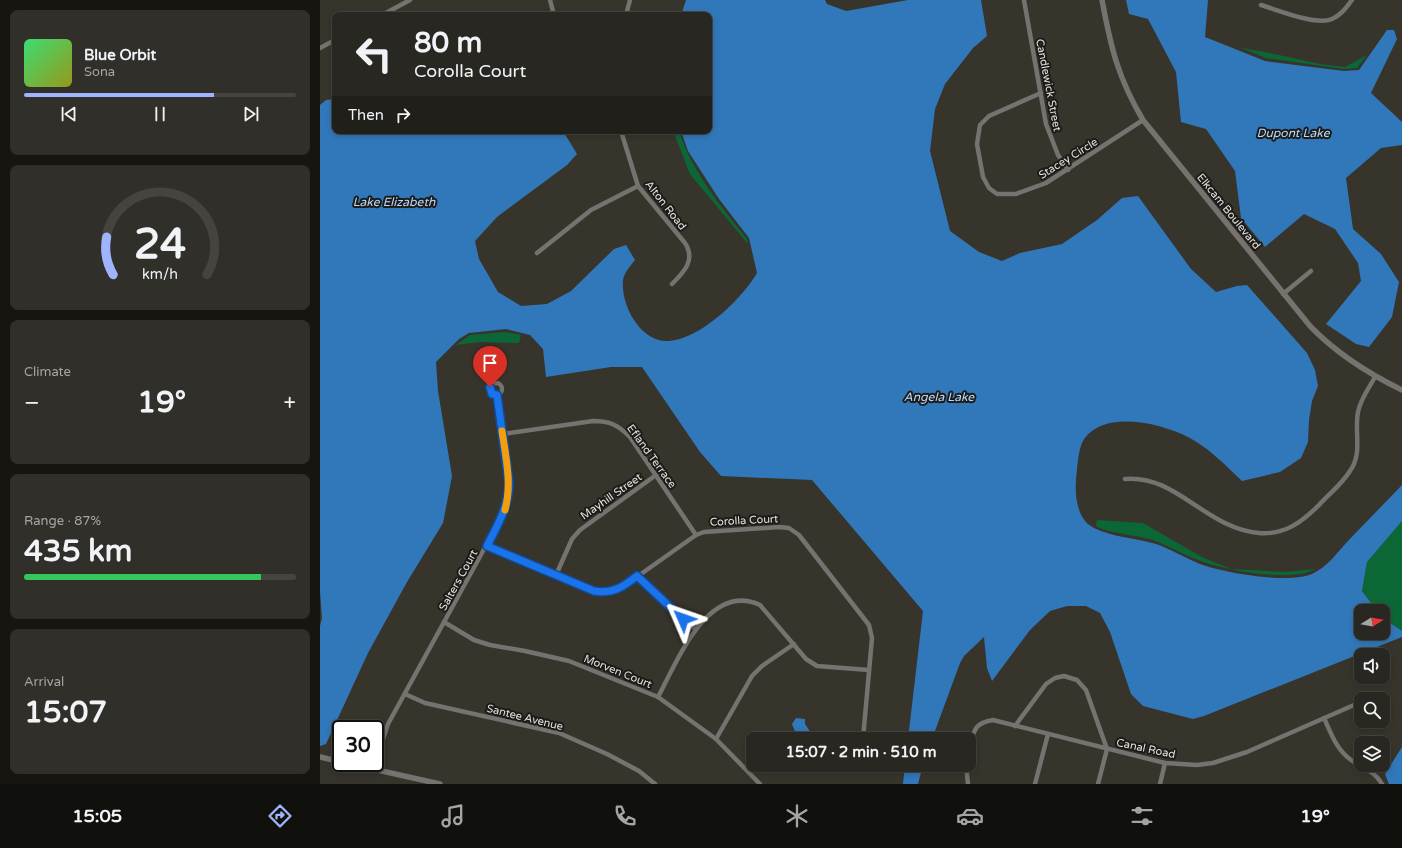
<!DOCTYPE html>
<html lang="en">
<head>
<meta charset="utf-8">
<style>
  body { margin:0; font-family:"Varela Round",sans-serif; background:#312f2a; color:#f1f3f6; height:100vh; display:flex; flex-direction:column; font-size:15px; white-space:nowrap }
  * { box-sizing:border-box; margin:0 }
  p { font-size:13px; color:#a5a5a5 }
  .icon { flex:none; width:22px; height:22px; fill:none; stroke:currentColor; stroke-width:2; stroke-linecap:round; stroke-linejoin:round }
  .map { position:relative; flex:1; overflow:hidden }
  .drawer { display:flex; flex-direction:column; gap:10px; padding:10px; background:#171512; width:320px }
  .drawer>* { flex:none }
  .banner { position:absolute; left:12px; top:12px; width:380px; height:122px; border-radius:8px; box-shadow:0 2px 6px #0003,0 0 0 1px #45443f; background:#292721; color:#f1f3f6; overflow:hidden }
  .needle { width:26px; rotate:79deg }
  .tools { position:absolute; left:1034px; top:604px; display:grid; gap:8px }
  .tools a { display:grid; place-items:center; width:36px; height:36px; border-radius:8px; background:#292721; box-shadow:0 2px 6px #0003,0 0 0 1px #45443f; font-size:20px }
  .speed { position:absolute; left:12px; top:720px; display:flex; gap:8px; font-size:20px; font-weight:700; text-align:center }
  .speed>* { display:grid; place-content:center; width:52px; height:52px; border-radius:50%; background:#292721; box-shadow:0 2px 6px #0003,0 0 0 1px #45443f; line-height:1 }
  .speed .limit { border:2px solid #111; border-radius:6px; background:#fff; color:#111 }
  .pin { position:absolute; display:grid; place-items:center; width:34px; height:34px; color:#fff; margin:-41px -17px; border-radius:50% 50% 50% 0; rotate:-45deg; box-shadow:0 0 4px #0007 }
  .pin .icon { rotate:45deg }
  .me { position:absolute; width:44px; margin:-22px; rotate:313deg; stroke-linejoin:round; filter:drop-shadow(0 0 3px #0008) }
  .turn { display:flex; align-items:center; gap:14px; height:84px; padding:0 16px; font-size:18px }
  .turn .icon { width:52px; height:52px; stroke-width:2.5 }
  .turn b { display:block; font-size:28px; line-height:34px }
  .then { display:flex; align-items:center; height:38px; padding:0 16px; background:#0003; gap:8px; font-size:15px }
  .big { font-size:30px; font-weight:700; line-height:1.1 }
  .drawer .widget { flex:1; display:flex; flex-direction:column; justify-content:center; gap:6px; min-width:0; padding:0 14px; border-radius:8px; background:#312f2a }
  .drawer .dial { align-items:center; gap:0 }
  .dial svg { height:104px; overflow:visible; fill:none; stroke:#45443f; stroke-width:7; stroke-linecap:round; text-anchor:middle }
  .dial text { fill:#f1f3f6; stroke:none }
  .song { display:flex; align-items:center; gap:12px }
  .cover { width:48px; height:48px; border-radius:6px; background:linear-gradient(135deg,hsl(140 70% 55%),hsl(60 70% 35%)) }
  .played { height:4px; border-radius:2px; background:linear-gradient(90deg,#a0b3fd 70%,#45443f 70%) }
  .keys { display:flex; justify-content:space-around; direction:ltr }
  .heat { display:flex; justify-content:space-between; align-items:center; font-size:22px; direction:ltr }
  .charge { height:6px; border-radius:3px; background:linear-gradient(90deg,#34c759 87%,#45443f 0) }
  .trip { position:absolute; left:426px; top:732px; width:230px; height:40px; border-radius:8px; background:#292721; box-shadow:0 2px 6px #0003,0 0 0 1px #45443f; font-weight:700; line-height:40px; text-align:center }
  .tabs { display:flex; height:64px; justify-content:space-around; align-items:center; background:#10100d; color:#a5a5a5 }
  .tabs .icon { width:28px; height:28px }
  .tabs .current { color:#a0b3fd }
  .tabs b { font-size:18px; color:#f1f3f6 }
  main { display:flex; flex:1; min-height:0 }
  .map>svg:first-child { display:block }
  .green { fill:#0c6737 }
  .water { fill:#3178ba }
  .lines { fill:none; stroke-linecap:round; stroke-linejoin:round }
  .minor { stroke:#76726f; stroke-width:4.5 }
  .tertiary { stroke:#76726f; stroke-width:5.5 }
  .route-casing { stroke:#114b97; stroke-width:10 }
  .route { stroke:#1a73e8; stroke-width:7 }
  .slow { stroke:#f59e0b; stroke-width:7 }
  .labels { text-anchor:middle; stroke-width:4; stroke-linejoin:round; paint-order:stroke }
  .street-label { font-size:11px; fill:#e4e2de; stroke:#1d1b18 }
  .water-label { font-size:12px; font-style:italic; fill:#b8dafe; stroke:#1d1b18 }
</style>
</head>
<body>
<main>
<section class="drawer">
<div class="widget">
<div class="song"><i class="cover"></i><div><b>Blue Orbit</b><p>Sona</p></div></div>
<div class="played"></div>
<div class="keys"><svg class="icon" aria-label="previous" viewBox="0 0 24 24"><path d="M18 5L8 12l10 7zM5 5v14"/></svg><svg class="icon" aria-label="pause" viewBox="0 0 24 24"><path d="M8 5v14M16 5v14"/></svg><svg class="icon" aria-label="next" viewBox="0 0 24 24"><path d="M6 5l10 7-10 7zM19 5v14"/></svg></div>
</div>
<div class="widget dial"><svg viewBox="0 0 100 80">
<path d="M14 69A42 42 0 1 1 86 69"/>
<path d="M14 69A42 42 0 0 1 9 40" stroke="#a0b3fd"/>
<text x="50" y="56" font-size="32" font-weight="700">24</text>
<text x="50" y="72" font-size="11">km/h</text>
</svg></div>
<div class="widget"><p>Climate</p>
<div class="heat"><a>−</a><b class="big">19°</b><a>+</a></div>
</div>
<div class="widget"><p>Range · 87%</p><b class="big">435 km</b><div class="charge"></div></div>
<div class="widget"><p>Arrival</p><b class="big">15:07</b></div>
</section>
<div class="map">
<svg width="1082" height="784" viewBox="0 0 1082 784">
  <rect width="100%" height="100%" fill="#37342c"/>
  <g class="green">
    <path d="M921,48l24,4 55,12 25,3 22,-12 -10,13 -13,1 -78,-11z"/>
    <path d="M353,131h6c13,41 42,75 68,108l1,5 -58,-70z"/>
    <path d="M185,332l16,3 -2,8 -40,-1 -23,3 14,-10z"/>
    <path d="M777,520l46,3 59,34 29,12 54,3 30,-3c-23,14 -90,1 -114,-8 -18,-6 -33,-16 -51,-22 -16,-4 -32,-5 -48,-10l-6,-3z"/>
    <path d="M1082,521v110l-19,-13v-7h-6l-15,-20 5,-29z"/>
  </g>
  <g class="water">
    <path d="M366,0h139l2,4 19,7 62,-11h73l6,36 -14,12 -28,36 -10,25 -5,42 20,80 29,21 23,9 18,-8 42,-9 35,-24 25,-22 16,-2 53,73 25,23 21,-6 10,-1 60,68 8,17 3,16 -6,15 -3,19 -1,22 -7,16 -21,14 -38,9c-16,-15 -34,-34 -54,-44 -28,-14 -85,-28 -105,4 -4,7 -5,20 -6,28 -2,18 -3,37 8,52 12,15 53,17 71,23 15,5 29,14 44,20 24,9 88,20 112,10 15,-7 24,-20 35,-32 18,-19 37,-38 55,-57v36l-35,41 -5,29 15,20h-16v22h22v-15l19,13v6l-198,79 -11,3 -50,-13 -12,-12 -21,-62 -10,-19 -14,-7h-19l-17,5 -20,19 -38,51 -5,-13 -3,-31 -20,19 -4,7 -28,76h-24l15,-128 -111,-131 -91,-4 -21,-24 -58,-85h-31l-65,10 -3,-28 -13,-14 -24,-6 -37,4 -10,6 -23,23 2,29 14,85 -9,47 -36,59 -39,71 -42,91 -6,2v-120l2,-8 -2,-27v-486l6,-5 9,-1v32h228l14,23 -10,11 -70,52 -22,24 4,18 19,33 23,14 26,-2 24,-13 43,-42 12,-4 9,15c-4,5 -12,14 -12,21 -2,23 15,57 41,60 33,2 78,-42 93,-68l-8,-35 -30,-39 -31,-48 -7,-20h28v-116h-28z"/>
    <path d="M806,0h82l-3,37 60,24 79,10 15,-1 28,-40h7l3,9 -26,54 31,29v23l-21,3 -35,30 7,51 28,25 18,28 -7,35 -23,30 -13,-3 -30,-20 35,-43 -3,-18 -23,-34 -31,-15 -39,33 -24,-29 -6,-47 -29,-42 -25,-7 -5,-50 -28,-53 -19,-5z"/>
    <path d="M476,718l9,1v5l10,15h-17l-6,-15z"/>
    <path d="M1082,747v37h-13l-4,-10z"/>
    <path d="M585,765h18l-5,19h-15z"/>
  </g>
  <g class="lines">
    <g class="minor">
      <path d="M230,0l4,15"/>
      <path d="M704,0l22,124 12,31 10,15"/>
      <path d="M941,5c17,5 55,21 71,14 9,-4 14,-11 20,-19"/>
      <path d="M62,15l28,-15"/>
      <path d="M306,15l4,-15"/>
      <path d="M0,48l15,-8"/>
      <path d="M721,93l-52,23 -9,9 -3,19 6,33 6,11 8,6h19l30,-11 97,-63"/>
      <path d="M301,131l17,55 47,57c11,17 -1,29 -13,41"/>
      <path d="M217,253l54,-43 47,-24"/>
      <path d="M963,294l28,-23"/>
      <circle cx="176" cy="389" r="6"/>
      <path d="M183,434l90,-13c17,0 25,4 37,16l66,98"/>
      <path d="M805,479c51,-5 80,49 134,54 26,2 43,-11 60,-28 10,-11 23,-21 31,-34 13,-18 4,-39 8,-59 2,-12 11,-24 17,-35"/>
      <path d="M167,546l107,45c12,2 19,1 30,-5l72,-51 8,-3 75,-5 10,1 10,7 70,90 3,13 -9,101"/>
      <path d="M236,575l16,-36 8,-9 76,-55"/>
      <path d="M317,576l58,53"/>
      <path d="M124,622l30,18 16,5 35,6 44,10 89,36 58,42 44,45"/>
      <path d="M85,694l20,9 134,30 48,21 32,17 16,13"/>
      <path d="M338,697c19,-35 50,-116 102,-92l46,54 11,7 52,4"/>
      <path d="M1004,718c7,15 12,31 27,42 11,8 24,11 31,24"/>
      <path d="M695,726l31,-42 9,-6 9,-2 13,4 9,10 21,59 -9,35"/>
      <path d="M396,739l36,-63 10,-10 32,-22"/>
      <path d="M649,749c5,-17 4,-26 24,-29l172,43 32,2 16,-2 34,-11 107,-47h7"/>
      <path d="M55,763l13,-39 117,-213 4,-14v-14l-12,-88"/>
      <path d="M646,765l2,19"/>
      <path d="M715,784l13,-50"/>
      <path d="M840,784l5,-21"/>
    </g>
    <g class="tertiary">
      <path d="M782,0c9,48 16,78 41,120l167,206c27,28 57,47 92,64"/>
      <path d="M0,757l21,5"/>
      <path d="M26,763l94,21"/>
    </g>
  </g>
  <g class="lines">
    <g class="route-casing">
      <path id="route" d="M170,387l2,7 5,1 12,87c0,25 -11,42 -22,64l107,45c19,3 29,-4 43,-15l46,43"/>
    </g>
    <use href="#route" class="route"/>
    <path class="slow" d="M182,431c4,26 10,53 3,79"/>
  </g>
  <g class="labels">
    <g class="street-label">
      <text transform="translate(729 85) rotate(79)" y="4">Candlewick Street</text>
      <text transform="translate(748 158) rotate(-32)" y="4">Stacey Circle</text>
      <text transform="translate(346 205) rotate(52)" y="4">Alton Road</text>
      <text transform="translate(909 211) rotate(51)" y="4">Elkcam Boulevard</text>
      <text transform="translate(332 456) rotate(54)" y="4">Efland Terrace</text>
      <text transform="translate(291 496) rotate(-35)" y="4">Mayhill Street</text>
      <text transform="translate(424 520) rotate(-3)" y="4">Corolla Court</text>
      <text transform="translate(138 580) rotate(-61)" y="4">Salters Court</text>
      <text transform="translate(298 671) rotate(22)" y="4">Morven Court</text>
      <text transform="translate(205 717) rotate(14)" y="4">Santee Avenue</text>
      <text transform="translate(826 748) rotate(12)" y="4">Canal Road</text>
    </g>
    <g class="water-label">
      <text x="973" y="137">Dupont Lake</text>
      <text x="74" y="206">Lake Elizabeth</text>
      <text x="619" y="401">Angela Lake</text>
    </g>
  </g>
</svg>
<div class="tools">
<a><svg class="needle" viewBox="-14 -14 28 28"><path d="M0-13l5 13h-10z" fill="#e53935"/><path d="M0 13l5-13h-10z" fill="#a5a5a5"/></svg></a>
<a><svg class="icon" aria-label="sound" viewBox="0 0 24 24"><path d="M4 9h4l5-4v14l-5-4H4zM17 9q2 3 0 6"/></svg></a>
<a><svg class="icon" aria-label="search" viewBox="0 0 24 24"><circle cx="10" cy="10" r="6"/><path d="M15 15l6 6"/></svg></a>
<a><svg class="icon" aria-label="layers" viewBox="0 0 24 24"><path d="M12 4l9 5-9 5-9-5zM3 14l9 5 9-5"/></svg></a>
</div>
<div class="speed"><div class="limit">30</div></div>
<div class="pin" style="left:170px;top:387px;background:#d93025"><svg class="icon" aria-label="arrive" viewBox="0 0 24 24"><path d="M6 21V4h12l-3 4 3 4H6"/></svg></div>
<svg class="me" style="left:363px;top:619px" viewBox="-20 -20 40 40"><path d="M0-17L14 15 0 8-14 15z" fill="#1a73e8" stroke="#fff" stroke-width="4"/></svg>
<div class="trip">15:07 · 2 min · 510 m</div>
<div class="banner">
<div class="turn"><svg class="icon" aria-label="left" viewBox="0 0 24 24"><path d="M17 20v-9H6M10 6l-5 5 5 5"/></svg><div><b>80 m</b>Corolla Court</div></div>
<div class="then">Then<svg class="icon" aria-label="right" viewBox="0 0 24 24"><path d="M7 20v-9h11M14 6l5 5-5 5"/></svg></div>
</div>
</div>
</main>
<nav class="tabs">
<b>15:05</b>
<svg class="icon current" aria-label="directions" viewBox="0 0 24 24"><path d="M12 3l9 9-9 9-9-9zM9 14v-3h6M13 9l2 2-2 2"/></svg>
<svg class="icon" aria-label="music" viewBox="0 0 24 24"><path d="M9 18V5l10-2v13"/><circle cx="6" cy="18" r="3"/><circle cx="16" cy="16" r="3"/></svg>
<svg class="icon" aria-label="phone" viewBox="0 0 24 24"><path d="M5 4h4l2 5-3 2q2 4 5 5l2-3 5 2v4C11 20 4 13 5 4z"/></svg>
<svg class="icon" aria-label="climate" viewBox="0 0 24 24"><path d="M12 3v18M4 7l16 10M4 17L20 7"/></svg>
<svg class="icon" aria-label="car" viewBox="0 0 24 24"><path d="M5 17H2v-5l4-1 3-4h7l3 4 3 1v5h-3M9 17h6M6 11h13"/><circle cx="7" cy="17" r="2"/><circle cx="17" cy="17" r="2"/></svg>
<svg class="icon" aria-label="filters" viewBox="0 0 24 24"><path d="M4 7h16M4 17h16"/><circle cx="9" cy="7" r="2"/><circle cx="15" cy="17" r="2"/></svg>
<b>19°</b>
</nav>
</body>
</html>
